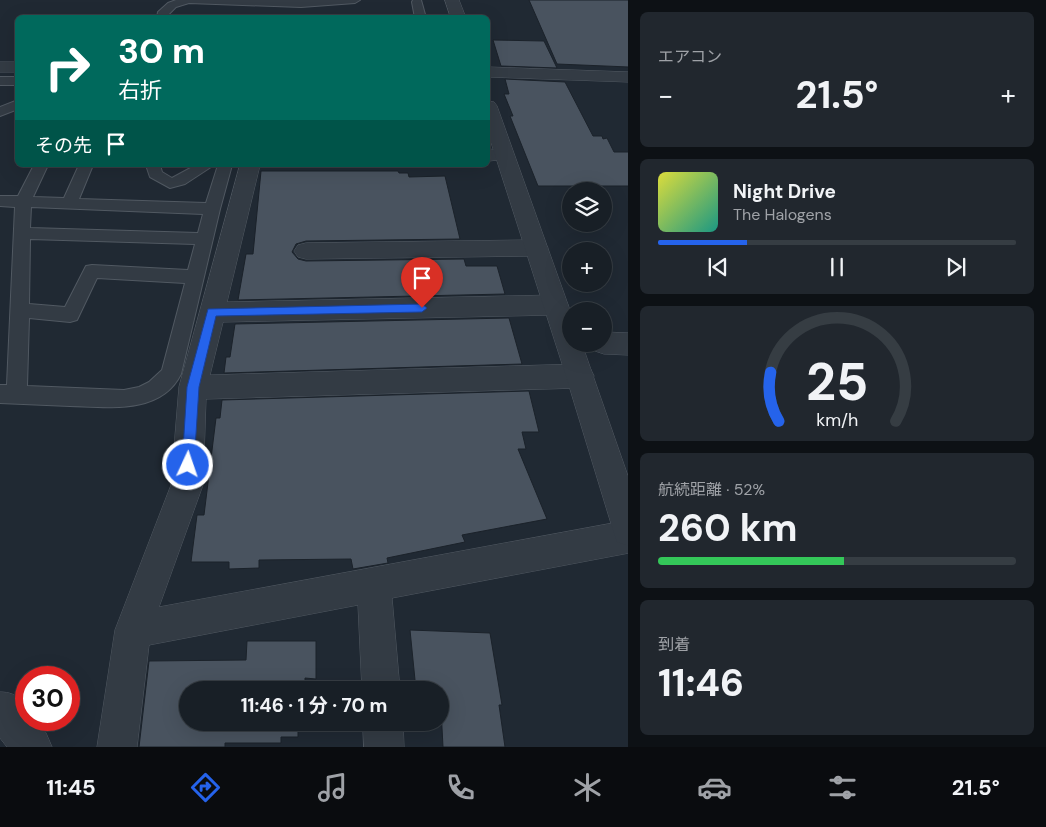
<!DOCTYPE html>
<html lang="ja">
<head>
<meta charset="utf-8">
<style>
  body { margin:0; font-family:"DM Sans","Noto Sans JP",sans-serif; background:#21272e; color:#f1f3f6; height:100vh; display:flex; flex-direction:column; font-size:19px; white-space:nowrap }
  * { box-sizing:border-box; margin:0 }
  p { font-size:16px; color:#9fa2a7 }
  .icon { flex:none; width:28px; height:28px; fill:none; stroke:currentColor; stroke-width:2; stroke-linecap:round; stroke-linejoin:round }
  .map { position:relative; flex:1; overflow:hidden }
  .side { display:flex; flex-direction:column; gap:12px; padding:12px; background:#0d1115; width:418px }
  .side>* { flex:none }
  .banner { position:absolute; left:15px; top:15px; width:475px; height:152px; border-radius:8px; box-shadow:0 5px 20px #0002,0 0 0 1px #363d43; background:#00695c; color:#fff; overflow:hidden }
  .buttons { position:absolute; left:562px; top:182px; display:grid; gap:10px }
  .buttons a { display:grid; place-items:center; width:50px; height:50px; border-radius:50%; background:#181f26; box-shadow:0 5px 20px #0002,0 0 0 1px #363d43; font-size:25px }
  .speed { position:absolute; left:15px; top:666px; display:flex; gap:10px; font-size:25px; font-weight:700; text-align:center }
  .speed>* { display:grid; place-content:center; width:65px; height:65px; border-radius:50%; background:#181f26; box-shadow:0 5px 20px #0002,0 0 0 1px #363d43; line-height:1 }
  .speed .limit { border:8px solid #d22; background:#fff; color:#111 }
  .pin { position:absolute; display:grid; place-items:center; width:42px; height:42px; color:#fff; margin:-51px -21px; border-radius:50% 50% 50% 0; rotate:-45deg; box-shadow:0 0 5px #0007 }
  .pin .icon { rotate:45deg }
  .me { position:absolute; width:55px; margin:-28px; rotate:3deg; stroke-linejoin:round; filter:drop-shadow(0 0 4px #0008) }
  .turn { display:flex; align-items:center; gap:18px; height:105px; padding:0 20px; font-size:22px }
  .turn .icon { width:65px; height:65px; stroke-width:2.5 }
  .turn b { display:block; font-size:35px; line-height:42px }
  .then { display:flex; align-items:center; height:48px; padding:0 20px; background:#0003; gap:10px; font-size:19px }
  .big { font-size:38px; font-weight:700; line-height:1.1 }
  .side .tile { flex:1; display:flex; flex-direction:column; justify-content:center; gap:8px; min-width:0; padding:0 18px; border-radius:8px; background:#21272e }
  .side .dial { align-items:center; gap:0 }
  .dial svg { height:130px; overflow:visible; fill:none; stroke:#363d43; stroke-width:7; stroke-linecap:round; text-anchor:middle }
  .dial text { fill:#f1f3f6; stroke:none }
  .song { display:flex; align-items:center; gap:15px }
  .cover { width:60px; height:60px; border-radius:8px; background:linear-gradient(135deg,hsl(60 70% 55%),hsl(170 70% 35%)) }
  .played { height:5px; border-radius:2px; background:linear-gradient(90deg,#2563eb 25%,#363d43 25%) }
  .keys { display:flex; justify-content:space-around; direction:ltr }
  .heat { display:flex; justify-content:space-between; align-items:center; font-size:28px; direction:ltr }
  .charge { height:8px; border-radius:4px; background:linear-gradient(90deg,#34c759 52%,#363d43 0) }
  .trip { position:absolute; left:179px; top:681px; width:270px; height:50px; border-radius:25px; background:#181f26; box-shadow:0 5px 20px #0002,0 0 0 1px #363d43; font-weight:700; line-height:50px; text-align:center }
  .menu { display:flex; height:80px; justify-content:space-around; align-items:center; background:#0a0c0f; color:#9fa2a7 }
  .menu .icon { width:35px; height:35px }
  .menu .on { color:#2563eb }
  .menu b { font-size:22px; color:#f1f3f6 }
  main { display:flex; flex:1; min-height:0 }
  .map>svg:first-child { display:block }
  .building { fill:#49535f; stroke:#1b222a }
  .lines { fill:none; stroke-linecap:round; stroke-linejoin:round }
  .service-casing { stroke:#515962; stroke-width:2 }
  .minor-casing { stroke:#515962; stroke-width:1 }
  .tertiary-casing { stroke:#515962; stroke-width:1 }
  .service { fill:#333b44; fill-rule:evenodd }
  .minor { fill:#333b44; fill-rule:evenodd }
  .tertiary { fill:#333b44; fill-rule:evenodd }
  .route { fill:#2563eb; stroke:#184099 }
</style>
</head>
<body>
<main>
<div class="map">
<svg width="629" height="747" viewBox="0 0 629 747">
  <rect width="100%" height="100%" fill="#202933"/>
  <g class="building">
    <path d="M529,0h100v67l-72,-3z"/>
    <path d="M493,40l51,1 13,27 -56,-2z"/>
    <path d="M505,79l60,3 28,54h9l1,3 4,-1 7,14h15v34h-91l-28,-70h3l-9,-22h5z"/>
    <path d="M261,171h137l1,2h9l1,4 36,-1 15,63 -154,2 -10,3 -4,8 6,7 8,2 158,-2 2,7h31l8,28 -267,6 8,-46h7z"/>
    <path d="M509,318l13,46 -298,9 2,-16h4l5,-33z"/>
    <path d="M529,391l10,41h-17l4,17h-8l29,70 -85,16 3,7 -78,16 1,5 -35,6 -2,-10 -92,1v8l-30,1v-7h-38l6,-47h7l12,-97h4l2,-18z"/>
    <path d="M410,630l80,3 12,72h-3l6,42h-62l-3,-57h-24z"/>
    <path d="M247,641h69v38l-11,-1v12h-117v32h110v15h-17v6h-56v4h-86l10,-86 97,-1z"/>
  </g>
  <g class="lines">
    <g class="service-casing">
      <g id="service">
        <path d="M176,0h184l-5,3 -54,4 -112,-4 -13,4 -8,8v3h-11l1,-6 10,-9z"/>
        <path d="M413,0h8l5,18h-11l-3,-16z"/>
        <rect x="0" y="77" width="18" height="8"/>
        <path d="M18,100v9l-18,7v-9z"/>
        <path d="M34,165h14l-15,32 31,1 15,-33h14l-14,34 127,4 12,-38h14l-12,44 -39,165c-20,41 -74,33 -111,32 -24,-1 -47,-2 -70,-3v-18h7l8,-178 -15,-1v-10h18zM31,207l172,7 -5,19 -168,-5zM30,239l165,5 -7,26 -96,-5 -6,1 -21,41 -36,-3zM97,278l88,5 -23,87 -13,12 -10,5 -15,3 -97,-4 2,-68 41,4 7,-2z"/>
        <path d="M146,165h14l2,7 10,6 24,-13h18l-29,19 -15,4 -20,-11z"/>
      </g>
    </g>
    <g class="minor-casing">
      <g id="minor">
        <rect x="0" y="62" width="18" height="10"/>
        <path d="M488,67l141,5v10l-141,-5z"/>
        <path d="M488,149l23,2 3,4 -3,4 -23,2z"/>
        <path d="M240,165h20l-33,137 328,-7 9,3 4,7 -4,7 -9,3 -332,7 -13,53 370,-11 10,4 4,8 -4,8 -10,4 -374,11 -3,86 -44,122 470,-87v33l-237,45 8,92h-38l-4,-85 -209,40 -12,102h-40l18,-117 56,-145 8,-98z"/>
        <path d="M536,240l8,2 4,6 -4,6 -8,2 -230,3 -8,-2 -4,-6 4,-6 8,-2z"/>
        <path d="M604,332l25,1v22l-25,-1 -9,-3 -4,-7h13z"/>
        <path d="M0,692c19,0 26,11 26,28h10l10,13 6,14h-45l-7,-9z"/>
        <path d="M363,722h40l1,25h-40z"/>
      </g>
    </g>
    <g class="tertiary-casing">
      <g id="tertiary">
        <path d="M445,0h14l7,18h-15z"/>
        <path d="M488,101l6,1 3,4 74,207v31h11l47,135v67l-12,-4 -4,-12 -47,-154 -78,-243z"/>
      </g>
    </g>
    <use href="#service" class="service"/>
    <use href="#minor" class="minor"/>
    <use href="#tertiary" class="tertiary"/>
  </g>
  <path class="route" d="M422,304l5,4 -5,4 -206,4 -17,71 -5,78 -1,4 -5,2 -4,-2 -2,-4 5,-78 21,-78z"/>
</svg>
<div class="buttons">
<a><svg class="icon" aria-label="layers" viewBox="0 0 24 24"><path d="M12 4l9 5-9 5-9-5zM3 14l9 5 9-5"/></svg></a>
<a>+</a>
<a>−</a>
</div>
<div class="speed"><div class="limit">30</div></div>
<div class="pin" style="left:422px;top:308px;background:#d93025"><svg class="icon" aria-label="arrive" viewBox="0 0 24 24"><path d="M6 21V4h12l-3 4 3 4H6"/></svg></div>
<svg class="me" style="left:188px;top:465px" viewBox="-20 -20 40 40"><circle r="17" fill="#2563eb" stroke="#fff" stroke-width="3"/><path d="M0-11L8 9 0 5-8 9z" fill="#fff"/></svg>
<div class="trip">11:46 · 1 分 · 70 m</div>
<div class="banner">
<div class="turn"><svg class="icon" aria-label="right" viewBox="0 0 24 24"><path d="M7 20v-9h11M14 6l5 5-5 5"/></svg><div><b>30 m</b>右折</div></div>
<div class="then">その先<svg class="icon" aria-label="arrive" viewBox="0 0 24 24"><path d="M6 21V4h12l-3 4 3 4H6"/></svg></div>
</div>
</div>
<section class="side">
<div class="tile"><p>エアコン</p>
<div class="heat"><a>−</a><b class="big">21.5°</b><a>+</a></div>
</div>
<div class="tile">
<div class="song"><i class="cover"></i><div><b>Night Drive</b><p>The Halogens</p></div></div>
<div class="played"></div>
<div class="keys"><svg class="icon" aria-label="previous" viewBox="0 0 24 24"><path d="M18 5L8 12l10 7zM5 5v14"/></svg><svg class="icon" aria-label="pause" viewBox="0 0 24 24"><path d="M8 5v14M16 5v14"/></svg><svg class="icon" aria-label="next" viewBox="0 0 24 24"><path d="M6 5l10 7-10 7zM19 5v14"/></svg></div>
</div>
<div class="tile dial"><svg viewBox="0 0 100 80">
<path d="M14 69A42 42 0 1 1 86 69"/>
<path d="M14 69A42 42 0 0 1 9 39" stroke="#2563eb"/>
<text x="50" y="56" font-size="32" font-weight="700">25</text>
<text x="50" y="72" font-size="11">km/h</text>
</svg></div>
<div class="tile"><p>航続距離 · 52%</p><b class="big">260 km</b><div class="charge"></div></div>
<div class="tile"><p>到着</p><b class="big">11:46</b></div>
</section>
</main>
<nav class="menu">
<b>11:45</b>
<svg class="icon on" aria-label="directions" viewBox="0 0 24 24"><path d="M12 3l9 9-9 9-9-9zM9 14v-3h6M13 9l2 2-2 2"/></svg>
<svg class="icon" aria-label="music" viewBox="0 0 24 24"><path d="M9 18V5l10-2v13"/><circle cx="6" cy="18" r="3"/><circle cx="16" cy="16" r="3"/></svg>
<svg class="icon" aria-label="phone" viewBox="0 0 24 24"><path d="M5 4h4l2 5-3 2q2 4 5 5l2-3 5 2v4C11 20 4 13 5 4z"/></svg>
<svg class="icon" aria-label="climate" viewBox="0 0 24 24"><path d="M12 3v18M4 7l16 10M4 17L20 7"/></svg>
<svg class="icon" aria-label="car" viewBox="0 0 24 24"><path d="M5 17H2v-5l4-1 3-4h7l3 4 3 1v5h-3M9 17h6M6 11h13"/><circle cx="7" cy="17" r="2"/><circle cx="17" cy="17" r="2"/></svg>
<svg class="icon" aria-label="filters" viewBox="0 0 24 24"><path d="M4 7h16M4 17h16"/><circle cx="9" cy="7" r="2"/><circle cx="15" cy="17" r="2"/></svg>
<b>21.5°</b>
</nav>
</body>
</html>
